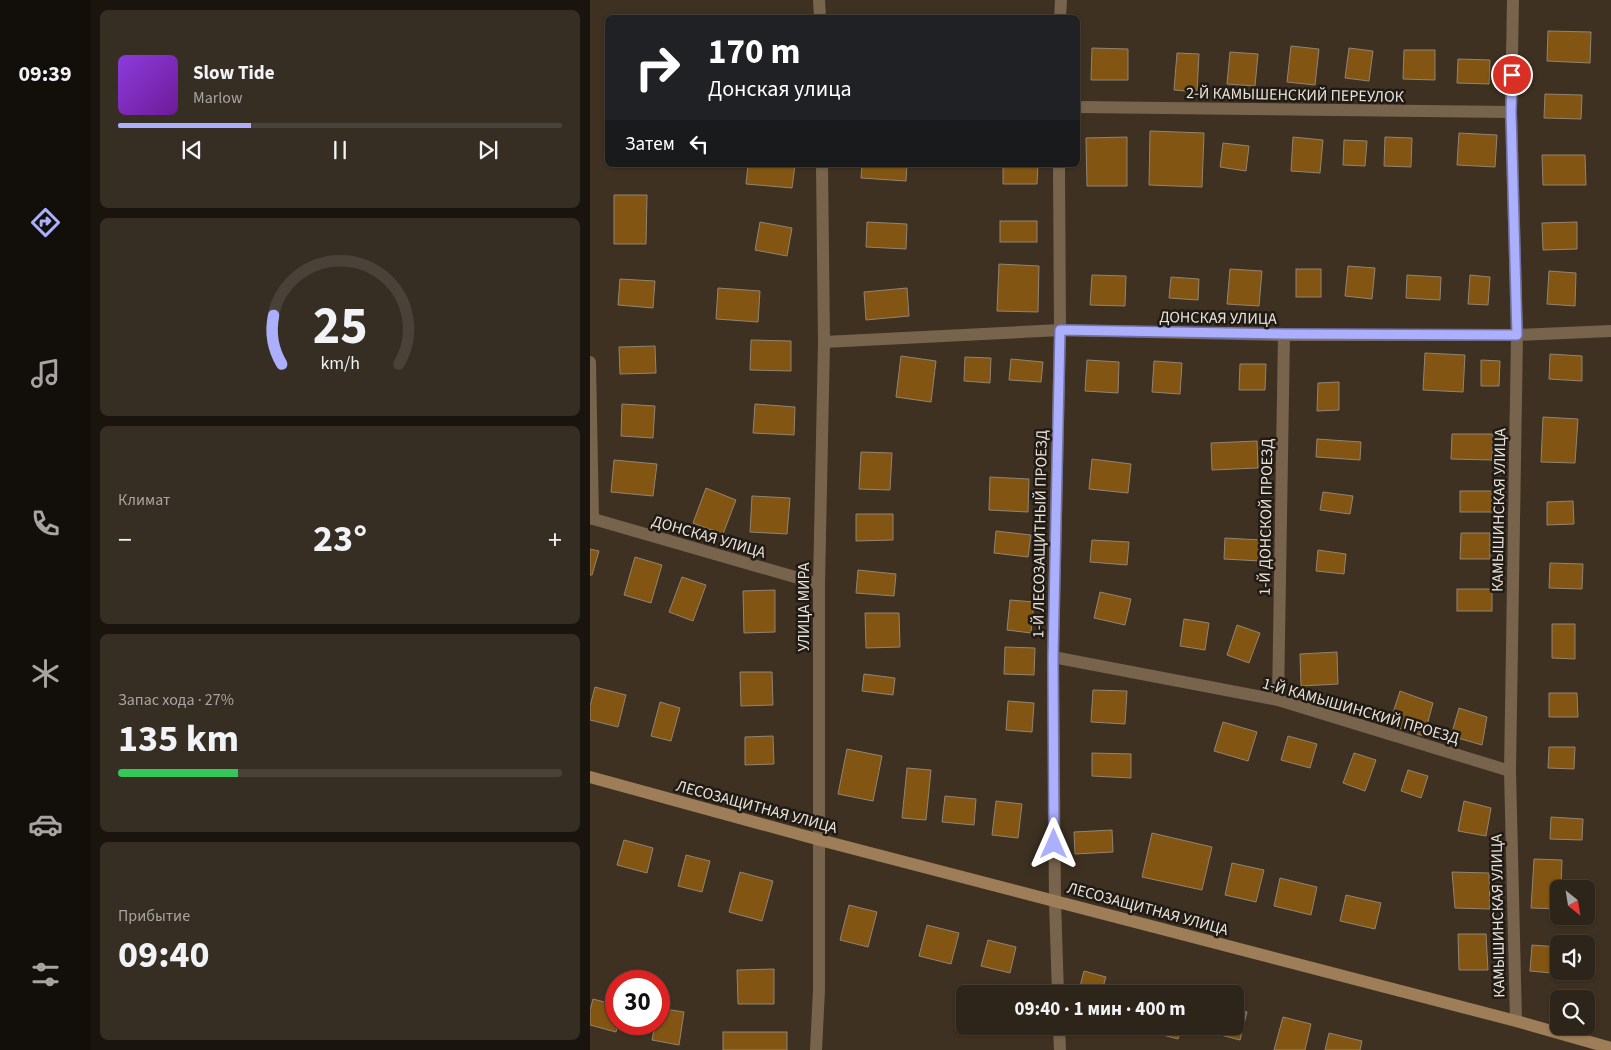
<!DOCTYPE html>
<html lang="ru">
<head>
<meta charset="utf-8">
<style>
  body { margin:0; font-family:"Source Sans 3",sans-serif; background:#362d23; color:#f1f3f6; height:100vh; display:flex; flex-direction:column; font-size:19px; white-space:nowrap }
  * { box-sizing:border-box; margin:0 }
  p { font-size:16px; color:#a7a5a2 }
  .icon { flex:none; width:28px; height:28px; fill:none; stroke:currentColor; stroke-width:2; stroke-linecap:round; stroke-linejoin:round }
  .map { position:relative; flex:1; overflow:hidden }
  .drawer { display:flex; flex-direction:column; gap:10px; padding:10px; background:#19140e; width:500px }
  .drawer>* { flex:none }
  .hud { position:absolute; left:15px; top:15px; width:475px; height:152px; border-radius:8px; box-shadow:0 1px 4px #0004,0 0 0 1px #494239; background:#202124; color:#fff; overflow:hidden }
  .needle { width:32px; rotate:150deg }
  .fabs { position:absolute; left:960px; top:880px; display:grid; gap:10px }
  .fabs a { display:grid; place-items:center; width:45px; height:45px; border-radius:8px; background:#2e251a; box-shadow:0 1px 4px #0004,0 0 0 1px #494239; font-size:25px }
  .speed { position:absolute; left:15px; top:970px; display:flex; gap:10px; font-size:25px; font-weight:700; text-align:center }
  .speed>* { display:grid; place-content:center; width:65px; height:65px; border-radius:50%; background:#2e251a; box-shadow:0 1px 4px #0004,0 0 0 1px #494239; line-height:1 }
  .speed .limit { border:8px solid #d22; background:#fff; color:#111 }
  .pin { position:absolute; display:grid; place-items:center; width:42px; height:42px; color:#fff; margin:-21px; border:2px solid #fff; border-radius:50%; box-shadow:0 1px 5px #0007 }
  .me { position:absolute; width:55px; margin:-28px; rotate:0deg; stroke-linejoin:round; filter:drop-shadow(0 0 4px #0008) }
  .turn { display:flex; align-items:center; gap:18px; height:105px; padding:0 20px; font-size:22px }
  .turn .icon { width:65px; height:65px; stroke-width:2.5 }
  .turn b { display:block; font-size:35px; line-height:42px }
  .then { display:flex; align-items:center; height:48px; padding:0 20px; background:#0003; gap:10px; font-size:19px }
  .big { font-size:38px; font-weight:700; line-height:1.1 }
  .drawer .card { flex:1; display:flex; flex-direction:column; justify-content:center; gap:8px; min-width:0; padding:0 18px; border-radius:8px; background:#362d23 }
  .drawer .dial { align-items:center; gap:0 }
  .dial svg { height:130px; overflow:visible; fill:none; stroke:#494239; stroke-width:7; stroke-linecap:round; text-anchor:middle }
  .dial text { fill:#f1f3f6; stroke:none }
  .song { display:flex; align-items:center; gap:15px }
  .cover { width:60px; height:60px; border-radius:8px; background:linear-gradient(135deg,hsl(270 70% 55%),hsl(280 70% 35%)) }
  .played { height:5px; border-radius:2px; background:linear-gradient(90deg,#acaffb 30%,#494239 30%) }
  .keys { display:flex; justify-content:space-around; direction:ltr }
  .heat { display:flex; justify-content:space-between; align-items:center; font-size:28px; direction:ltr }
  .charge { height:8px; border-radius:4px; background:linear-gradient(90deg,#34c759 27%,#494239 0) }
  .trip { position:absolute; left:366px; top:985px; width:288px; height:50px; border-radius:8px; background:#2e251a; box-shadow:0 1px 4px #0004,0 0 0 1px #494239; font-weight:700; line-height:50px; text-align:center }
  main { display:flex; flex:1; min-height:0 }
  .menu { display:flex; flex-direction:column; width:90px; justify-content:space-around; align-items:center; background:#120f0a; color:#a7a5a2 }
  .menu .icon { width:35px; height:35px }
  .menu .selected { color:#acaffb }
  .menu b { font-size:22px; color:#f1f3f6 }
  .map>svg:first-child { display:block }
  .building { fill:#825612; stroke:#928372 }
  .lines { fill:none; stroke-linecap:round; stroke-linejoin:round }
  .street { stroke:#78644c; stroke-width:12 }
  .secondary { stroke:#9e7e58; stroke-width:12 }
  .route-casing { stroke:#7072a3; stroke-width:12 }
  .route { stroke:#acaffb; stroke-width:9 }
  .labels { text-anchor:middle; stroke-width:5; stroke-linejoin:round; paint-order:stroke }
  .street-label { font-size:16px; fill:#eae2d8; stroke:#201b14 }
</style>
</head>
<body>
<main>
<nav class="menu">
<b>09:39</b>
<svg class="icon selected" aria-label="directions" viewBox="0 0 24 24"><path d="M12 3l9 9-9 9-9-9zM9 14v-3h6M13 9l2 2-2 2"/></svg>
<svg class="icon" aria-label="music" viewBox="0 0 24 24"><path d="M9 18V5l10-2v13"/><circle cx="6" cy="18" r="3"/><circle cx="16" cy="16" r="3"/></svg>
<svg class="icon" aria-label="phone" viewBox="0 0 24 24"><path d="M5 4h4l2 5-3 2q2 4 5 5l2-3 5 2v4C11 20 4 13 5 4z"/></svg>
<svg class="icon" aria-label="climate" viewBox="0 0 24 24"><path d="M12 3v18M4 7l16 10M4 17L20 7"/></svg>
<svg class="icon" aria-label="car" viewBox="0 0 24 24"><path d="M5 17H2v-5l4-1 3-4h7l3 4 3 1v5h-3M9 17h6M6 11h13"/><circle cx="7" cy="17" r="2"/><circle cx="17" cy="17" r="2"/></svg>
<svg class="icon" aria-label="filters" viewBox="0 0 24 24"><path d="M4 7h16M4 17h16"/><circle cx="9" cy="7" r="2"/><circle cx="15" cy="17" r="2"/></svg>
</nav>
<section class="drawer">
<div class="card">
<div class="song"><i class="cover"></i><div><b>Slow Tide</b><p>Marlow</p></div></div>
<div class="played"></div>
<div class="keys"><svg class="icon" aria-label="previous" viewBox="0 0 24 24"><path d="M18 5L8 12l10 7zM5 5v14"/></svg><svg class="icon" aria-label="pause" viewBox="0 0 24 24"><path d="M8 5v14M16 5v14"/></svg><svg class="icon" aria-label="next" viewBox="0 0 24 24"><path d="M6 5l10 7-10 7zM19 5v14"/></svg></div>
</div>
<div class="card dial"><svg viewBox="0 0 100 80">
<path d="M14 69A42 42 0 1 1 86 69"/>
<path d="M14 69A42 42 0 0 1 9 39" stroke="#acaffb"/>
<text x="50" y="56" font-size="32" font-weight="700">25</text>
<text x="50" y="72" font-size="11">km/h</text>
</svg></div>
<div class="card"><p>Климат</p>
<div class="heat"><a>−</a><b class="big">23°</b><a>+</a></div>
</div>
<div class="card"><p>Запас хода · 27%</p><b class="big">135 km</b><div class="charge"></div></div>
<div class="card"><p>Прибытие</p><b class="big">09:40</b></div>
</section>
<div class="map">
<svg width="1021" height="1050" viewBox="0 0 1021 1050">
  <rect width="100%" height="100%" fill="#3e3122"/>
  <g class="building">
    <path d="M958,31l43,1 -1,31 -43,-2z"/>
    <path d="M701,46l28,3 -4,36 -28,-3z"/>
    <path d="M502,48l36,1v31h-37z"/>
    <path d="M759,48l24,3 -4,30 -24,-3z"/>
    <path d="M814,50h31v30l-32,-1z"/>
    <path d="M640,52l28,2 -3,32 -28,-2z"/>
    <path d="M587,53l22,1 -2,38 -23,-2z"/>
    <path d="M868,59l32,1 -1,24 -32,-1z"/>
    <path d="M955,94l37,1 -1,24 -37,-1z"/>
    <path d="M560,131l54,2 -2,54 -53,-2z"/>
    <path d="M869,133l38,2 -2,32 -38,-2z"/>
    <path d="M537,137v49h-40l-1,-48z"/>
    <path d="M703,137l30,3 -3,33 -29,-2z"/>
    <path d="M795,137l27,1 -1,29 -27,-1z"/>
    <path d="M754,140l23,1 -2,25 -22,-1z"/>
    <path d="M633,143l26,3 -3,25 -26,-4z"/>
    <path d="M952,155h43l1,30h-43z"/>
    <path d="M158,165h47l-3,23 -46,-4z"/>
    <path d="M272,165h45l-1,16 -45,-3z"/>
    <path d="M413,165h35l-1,19h-34z"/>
    <path d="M24,195h33l-1,49h-32z"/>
    <rect x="410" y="221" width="37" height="21"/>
    <path d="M170,222l32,6 -5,28 -32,-6z"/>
    <path d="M277,222l40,2 -1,25 -40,-2z"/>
    <path d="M987,222v27l-34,1 -1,-27z"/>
    <path d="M409,264l40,2 -1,46 -41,-1z"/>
    <path d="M758,266l27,2 -3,31 -27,-3z"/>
    <path d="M640,269l32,2 -3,35 -32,-2z"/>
    <rect x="706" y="269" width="25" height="28"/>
    <path d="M959,271l27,2 -1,33 -28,-2z"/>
    <path d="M502,275l34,1 -1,30 -35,-1z"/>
    <path d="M817,275l34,2 -1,23 -34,-2z"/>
    <path d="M880,275l20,2 -2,28 -20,-1z"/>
    <path d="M581,277l28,2 -1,21 -29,-2z"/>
    <path d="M30,279l35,2 -2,27 -35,-3z"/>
    <path d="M128,288l42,3 -2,31 -42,-3z"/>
    <path d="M317,288l2,28 -43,4 -2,-28z"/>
    <path d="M161,340l40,1v30l-41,-1z"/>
    <path d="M65,346l1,27 -36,1 -1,-27z"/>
    <path d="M835,353l40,2 -2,37 -40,-2z"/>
    <path d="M960,354l32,2v25l-33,-2z"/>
    <path d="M311,356l35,5 -5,41 -35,-5z"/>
    <path d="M375,357l26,1 -1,25 -26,-2z"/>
    <path d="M421,359l32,3 -2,20 -32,-2z"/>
    <path d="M497,360l32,2 -1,31 -33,-2z"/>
    <path d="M891,360l19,1 -1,25h-18z"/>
    <path d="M564,361l28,2 -2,31 -28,-2z"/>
    <path d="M650,364h26l-1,26h-26z"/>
    <path d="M749,382v28l-22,1 1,-28z"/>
    <path d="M32,404l33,2 -2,32 -32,-2z"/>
    <path d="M165,404l40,3 -1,28 -41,-2z"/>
    <path d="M953,417l35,2 -3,44 -34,-1z"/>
    <path d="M862,434h41l-1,26 -41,-1z"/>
    <path d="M727,439l44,3 -1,18 -44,-3z"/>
    <path d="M667,441l1,27 -46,2 -1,-27z"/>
    <path d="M271,452l31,1 -2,37 -31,-1z"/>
    <path d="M502,459l39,5 -3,29 -39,-4z"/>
    <path d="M24,460l43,4 -4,32 -42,-4z"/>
    <path d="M400,477l39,2 -1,33 -39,-2z"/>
    <path d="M116,488l30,12 -13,34 -30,-11z"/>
    <rect x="870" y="491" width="32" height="21"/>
    <path d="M733,492l30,4 -3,18 -30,-4z"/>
    <path d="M162,496l38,2 -3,36 -37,-2z"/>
    <path d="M983,501l1,23 -27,1v-23z"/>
    <path d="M266,514h37v26l-37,1z"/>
    <path d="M406,531l35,4 -3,22 -34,-4z"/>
    <path d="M871,533h29v26h-30z"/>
    <path d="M635,538l36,2 -1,21 -36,-2z"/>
    <path d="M502,540l37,2 -2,23 -37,-3z"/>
    <path d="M0,549l9,2 -7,24h-2z"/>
    <path d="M728,550l28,4 -2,20 -28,-3z"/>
    <path d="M45,557l27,8 -11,38 -27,-8z"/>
    <path d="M960,563l33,1 -1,25 -33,-1z"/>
    <path d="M268,570l38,4 -2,22 -38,-3z"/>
    <path d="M92,577l24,8 -13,36 -24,-9z"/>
    <rect x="867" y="589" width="35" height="22"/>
    <path d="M185,590v42l-31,1 -1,-42z"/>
    <path d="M510,592l31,7 -6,26 -31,-7z"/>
    <path d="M420,600l24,2 -3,31 -24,-3z"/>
    <path d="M275,613h34l1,34 -34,1z"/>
    <path d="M594,619l25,4 -4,27 -25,-4z"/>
    <path d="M962,624h23v35l-23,-1z"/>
    <path d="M647,625l23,8 -11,30 -22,-8z"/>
    <path d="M415,647l30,1 -1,27 -30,-1z"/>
    <path d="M747,652l1,32 -37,2 -1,-32z"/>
    <path d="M150,672h32l1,33 -32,1z"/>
    <path d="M274,674l31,4 -2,17 -31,-4z"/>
    <path d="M5,687l31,8 -8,32 -28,-7v-14z"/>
    <path d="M503,690l34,1 -2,33 -34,-2z"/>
    <path d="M810,691l33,12 -9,33 -35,-11z"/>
    <path d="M959,693h28l1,24h-29z"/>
    <path d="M418,701l26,2 -2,29 -26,-2z"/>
    <path d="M70,702l20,6 -9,33 -20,-5z"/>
    <path d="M869,708l28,9 -5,28 -31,-9z"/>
    <path d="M633,722l34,10 -9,29 -34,-10z"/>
    <path d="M183,736l1,28 -29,1v-28z"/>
    <path d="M698,736l29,8 -7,24 -29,-8z"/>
    <path d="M959,747h26l-1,22 -26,-1z"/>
    <path d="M257,749l35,7 -9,45 -35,-7z"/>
    <path d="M502,753l39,1v24l-39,-2z"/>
    <path d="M764,753l22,7 -11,31 -22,-8z"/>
    <path d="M317,768l24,2 -5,50 -24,-2z"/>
    <path d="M818,770l20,6 -7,22 -20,-7z"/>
    <path d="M355,796l31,3 -2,26 -32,-3z"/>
    <path d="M406,801l26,3 -4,34 -26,-3z"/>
    <path d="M874,801l27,7 -5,28 -28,-5z"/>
    <path d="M961,817l32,2 -1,21 -32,-1z"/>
    <path d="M522,830l1,22 -38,2 -1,-22z"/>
    <path d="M562,833l60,14 -10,43 -60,-13z"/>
    <path d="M34,840l29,8 -6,25 -30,-8z"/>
    <path d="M96,855l24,6 -8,31 -24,-6z"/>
    <path d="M944,859l28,1 -1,29h-2v20l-28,-1z"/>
    <path d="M642,863l32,7 -8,32 -31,-7z"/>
    <path d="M150,872l33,9 -11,40 -33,-9z"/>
    <path d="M862,872l37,1 1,36 -35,-1z"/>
    <path d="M690,878l37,9 -6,28 -37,-9z"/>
    <path d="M756,895l35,8 -6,26 -35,-8z"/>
    <path d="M259,905l28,7 -9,35 -28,-7z"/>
    <path d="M337,925l32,8 -8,31 -32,-8z"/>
    <path d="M868,934h28l2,36h-29z"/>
    <path d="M398,940l28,7 -6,26 -29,-7z"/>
    <path d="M942,945l27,2v24h4l-1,3 -32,-3z"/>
    <path d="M184,969v35h-36l-1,-34z"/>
    <path d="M494,971l22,6 -5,17h-23z"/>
    <path d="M3,999l23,6v19h2l-2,8 -26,-7v-15z"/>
    <path d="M69,1008l25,4 -5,33 -27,-5 3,-16h4z"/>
    <path d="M645,1009l12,3 -7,28 -31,-8 2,-6h24z"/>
    <path d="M693,1017l28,7 -6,26h-31z"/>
    <path d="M559,1026h33l-4,13 -30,-8z"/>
    <rect x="133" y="1032" width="64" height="18"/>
    <path d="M739,1033l33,8 -2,9h-35z"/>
  </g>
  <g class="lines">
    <g class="street">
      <path d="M229,0l1,18"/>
      <path d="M923,0l-2,112 6,223 -7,436 6,250"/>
      <path d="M470,18l1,-18"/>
      <path d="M488,107l433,5"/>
      <path d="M234,342l236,-12 224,5h233l94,-4"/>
      <path d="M0,362l3,157"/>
      <path d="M0,518l229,66"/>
      <path d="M463,657l225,43 232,71"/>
      <path d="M688,700l6,-365"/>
      <path d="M468,994l-3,-93 -2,-244 7,-327 -1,-165"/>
      <path d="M469,1026l1,24"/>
      <path d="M226,1050l3,-60v-406l5,-242 -2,-177"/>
    </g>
    <path class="secondary" d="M0,777l230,63 696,181 95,27"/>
  </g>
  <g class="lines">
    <g class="route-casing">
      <path id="route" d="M464,844l-1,-187 7,-327 224,4 233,1 -6,-223 1,-37"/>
    </g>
    <use href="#route" class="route"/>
  </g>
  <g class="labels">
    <g class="street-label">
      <text transform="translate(705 94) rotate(1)" y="6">2-Й КАМЫШЕНСКИЙ ПЕРЕУЛОК</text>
      <text transform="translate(628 317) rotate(1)" y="6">ДОНСКАЯ УЛИЦА</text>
      <text transform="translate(908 510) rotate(-89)" y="6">КАМЫШИНСКАЯ УЛИЦА</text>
      <text transform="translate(675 517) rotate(-89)" y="6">1-Й ДОНСКОЙ ПРОЕЗД</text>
      <text transform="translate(449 534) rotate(-89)" y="6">1-Й ЛЕСОЗАЩИТНЫЙ ПРОЕЗД</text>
      <text transform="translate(119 536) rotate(16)" y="6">ДОНСКАЯ УЛИЦА</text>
      <text transform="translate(213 607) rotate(-90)" y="6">УЛИЦА МИРА</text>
      <text transform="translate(771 710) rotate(16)" y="6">1-Й КАМЫШИНСКИЙ ПРОЕЗД</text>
      <text transform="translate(167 806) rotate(15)" y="6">ЛЕСОЗАЩИТНАЯ УЛИЦА</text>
      <text transform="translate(558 908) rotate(15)" y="6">ЛЕСОЗАЩИТНАЯ УЛИЦА</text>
      <text transform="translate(907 916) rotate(-91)" y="6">КАМЫШИНСКАЯ УЛИЦА</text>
    </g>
  </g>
</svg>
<div class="fabs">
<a><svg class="needle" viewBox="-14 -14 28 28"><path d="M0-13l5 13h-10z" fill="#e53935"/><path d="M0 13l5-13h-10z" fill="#a7a5a2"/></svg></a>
<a><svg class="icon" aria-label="sound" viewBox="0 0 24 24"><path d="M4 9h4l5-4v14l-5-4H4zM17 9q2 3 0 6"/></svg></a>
<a><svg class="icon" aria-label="search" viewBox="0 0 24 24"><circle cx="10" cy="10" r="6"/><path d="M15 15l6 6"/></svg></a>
</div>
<div class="speed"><div class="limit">30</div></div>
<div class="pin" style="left:922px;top:75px;background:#d93025"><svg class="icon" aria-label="arrive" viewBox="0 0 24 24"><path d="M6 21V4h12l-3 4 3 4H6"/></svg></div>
<svg class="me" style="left:464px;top:844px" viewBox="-20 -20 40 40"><path d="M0-17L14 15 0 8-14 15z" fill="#acaffb" stroke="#fff" stroke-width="4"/></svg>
<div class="trip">09:40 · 1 мин · 400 m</div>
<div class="hud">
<div class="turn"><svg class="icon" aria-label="right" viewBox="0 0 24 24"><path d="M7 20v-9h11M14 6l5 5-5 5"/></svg><div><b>170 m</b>Донская улица</div></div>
<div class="then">Затем<svg class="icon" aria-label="left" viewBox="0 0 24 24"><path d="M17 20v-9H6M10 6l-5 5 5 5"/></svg></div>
</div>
</div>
</main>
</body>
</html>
